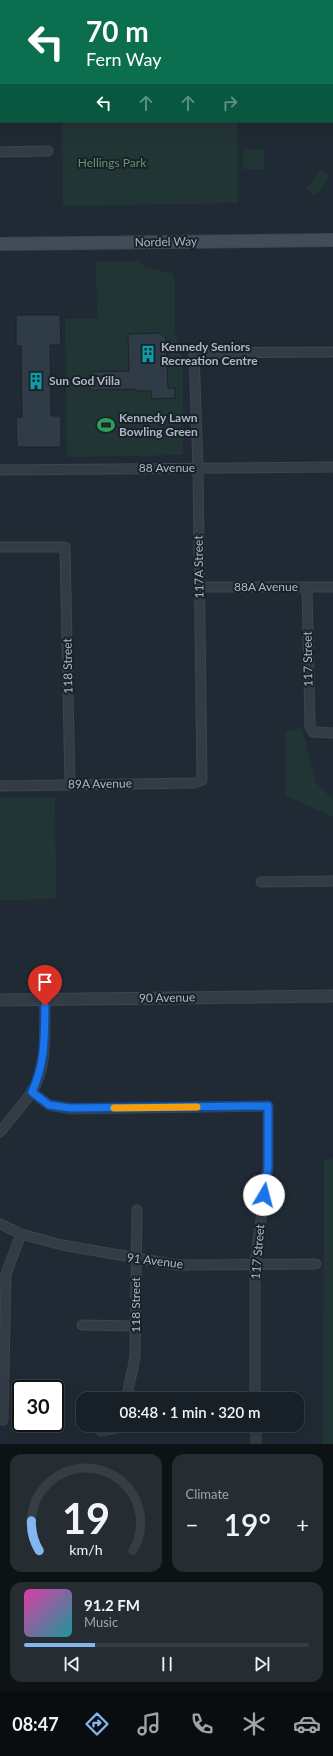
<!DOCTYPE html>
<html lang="en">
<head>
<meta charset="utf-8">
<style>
  body { margin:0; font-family:Lato,sans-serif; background:#252d33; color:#f1f3f6; height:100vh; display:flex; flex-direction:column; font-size:15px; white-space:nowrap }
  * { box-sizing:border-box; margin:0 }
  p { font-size:13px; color:#9fa3a7 }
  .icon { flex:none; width:22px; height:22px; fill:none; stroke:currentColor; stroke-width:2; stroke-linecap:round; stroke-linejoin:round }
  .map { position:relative; height:1444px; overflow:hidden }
  .sheet { display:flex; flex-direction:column; gap:10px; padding:10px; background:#0d1215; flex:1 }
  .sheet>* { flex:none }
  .top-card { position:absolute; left:0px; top:0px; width:333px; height:122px; box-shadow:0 4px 16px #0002,0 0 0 1px #363e44; background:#0b6e4f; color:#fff; overflow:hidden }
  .speed { position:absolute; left:12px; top:1380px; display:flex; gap:8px; font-size:20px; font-weight:700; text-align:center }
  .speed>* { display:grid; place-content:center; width:52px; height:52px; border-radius:50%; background:#182027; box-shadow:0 4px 16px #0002,0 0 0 1px #363e44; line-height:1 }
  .speed .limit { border:2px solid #111; border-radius:6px; background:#fff; color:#111 }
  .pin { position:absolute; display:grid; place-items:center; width:34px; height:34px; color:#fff; margin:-41px -17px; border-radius:50% 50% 50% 0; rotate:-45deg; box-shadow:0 0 4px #0007 }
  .pin .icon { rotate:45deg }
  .me { position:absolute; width:44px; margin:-22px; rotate:8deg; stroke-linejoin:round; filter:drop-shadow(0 0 3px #0008) }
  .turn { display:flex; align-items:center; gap:14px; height:84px; padding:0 20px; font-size:18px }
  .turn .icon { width:52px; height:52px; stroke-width:2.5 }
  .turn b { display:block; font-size:28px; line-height:34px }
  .lanes { display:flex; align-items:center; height:38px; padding:0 20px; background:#0003; justify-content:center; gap:20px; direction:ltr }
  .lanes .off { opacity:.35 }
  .big { font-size:30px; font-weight:600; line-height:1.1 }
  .sheet .tile { flex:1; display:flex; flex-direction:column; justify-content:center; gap:6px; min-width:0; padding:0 14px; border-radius:12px; background:#252d33 }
  .sheet .dial { align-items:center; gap:0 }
  .dial svg { height:104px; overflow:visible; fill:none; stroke:#363e44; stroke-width:7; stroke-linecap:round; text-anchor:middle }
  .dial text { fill:#f1f3f6; stroke:none }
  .song { display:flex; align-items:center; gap:12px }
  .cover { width:48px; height:48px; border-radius:6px; background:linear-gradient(135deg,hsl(320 70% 55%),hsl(180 70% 35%)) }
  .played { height:4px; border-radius:2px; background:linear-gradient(90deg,#83b6f1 25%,#363e44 25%) }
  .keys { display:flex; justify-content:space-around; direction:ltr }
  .heat { display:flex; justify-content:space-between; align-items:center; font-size:22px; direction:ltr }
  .sheet .tiles { flex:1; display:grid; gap:10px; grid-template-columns:1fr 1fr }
  .tile:last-child { grid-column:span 2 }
  .trip { position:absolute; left:76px; top:1392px; width:228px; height:40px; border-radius:12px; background:#182027; box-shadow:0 4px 16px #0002,0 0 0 1px #363e44; font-weight:600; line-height:40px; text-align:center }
  .tab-bar { display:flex; height:64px; justify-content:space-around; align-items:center; background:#0a0d10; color:#9fa3a7 }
  .tab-bar .icon { width:28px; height:28px }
  .tab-bar .on { color:#83b6f1 }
  .tab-bar b { font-size:18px; color:#f1f3f6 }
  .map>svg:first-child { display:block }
  .green { fill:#223535 }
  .building { fill:#2f3c48; stroke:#1b232b }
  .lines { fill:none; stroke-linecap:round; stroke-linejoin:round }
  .minor-casing { stroke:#3d454f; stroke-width:11 }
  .tertiary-casing { stroke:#3d454f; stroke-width:13 }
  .secondary-casing { stroke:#3d454f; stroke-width:14 }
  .minor { stroke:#333c45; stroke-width:9 }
  .tertiary { stroke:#333c45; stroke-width:11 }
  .secondary { stroke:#424c58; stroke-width:12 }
  .route-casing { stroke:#114b97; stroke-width:10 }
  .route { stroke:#1a73e8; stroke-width:7 }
  .slow { stroke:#f59e0b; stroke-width:7 }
  .labels { text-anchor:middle; stroke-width:4; stroke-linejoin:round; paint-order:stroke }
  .park-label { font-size:12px; fill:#67916d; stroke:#192129 }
  .street-label { font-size:12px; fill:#adb7c2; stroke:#192129 }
  .poi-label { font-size:12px; font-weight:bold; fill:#adb7c2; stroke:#192129; text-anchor:start }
</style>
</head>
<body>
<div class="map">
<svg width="333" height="1444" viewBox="0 0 333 1444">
  <rect width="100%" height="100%" fill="#202a34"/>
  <g class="green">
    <path d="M62,121h175l1,82 -175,3z"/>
    <rect x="243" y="149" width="21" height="20"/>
    <path d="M321,170l9,7 -15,19 -9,-7z"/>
    <path d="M96,261h41l8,6 26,6 4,5v55l8,26v96l-116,2 -2,-138 32,-1z"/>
    <path d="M302,728l14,55 17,17v17l-48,-22v-63z"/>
    <path d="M55,797l1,102 -56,1v-102z"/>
    <path d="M333,1159v285h-10l1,-284z"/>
  </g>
  <g class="building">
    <path d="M16,315h44l1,30h-11l1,71h10v31h-44l-1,-30h6l-1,-71h-5z"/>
    <path d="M160,333l6,5 2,50h7v10l-23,1 -1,-8h-15v-2l-46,1v-18l39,-1 -1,-37z"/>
  </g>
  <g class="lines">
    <g class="minor-casing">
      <g id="minor">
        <path d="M0,44h1"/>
        <path d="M0,152l48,-1"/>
        <path d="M0,470l333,-3"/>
        <path d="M0,547h65l5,238"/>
        <path d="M199,587h134"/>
        <path d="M307,587l3,140 3,5 20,1"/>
        <path d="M0,786l195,-3 7,-3 -4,-312 -4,-115 139,-1"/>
        <path d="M261,882l72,-1"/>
        <path d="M32,1092l17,13 22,4 197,-3v61l-13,97v135"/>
        <path d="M0,1132c10,-13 21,-25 31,-39 18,-26 13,-63 14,-94"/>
        <path d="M0,1224l21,10 41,11 115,20 139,-1"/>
        <path d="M82,1325l54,1"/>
        <path d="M127,1399c1,-16 7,-29 8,-45l2,-144"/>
        <path d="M0,1420h3l3,-146 15,-40"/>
        <path d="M256,1425v19"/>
        <path d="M101,1431l30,-6"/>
      </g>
    </g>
    <g class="tertiary-casing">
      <path id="tertiary" d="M0,1000l333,-4"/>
    </g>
    <g class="secondary-casing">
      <path id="secondary" d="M0,244l333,-4"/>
    </g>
    <use href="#minor" class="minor"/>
    <use href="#tertiary" class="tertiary"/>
    <use href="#secondary" class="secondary"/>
  </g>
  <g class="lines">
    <g class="route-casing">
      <path id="route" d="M45,1006c-1,33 1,54 -13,86l17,13 21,3 198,-2v61l-4,28"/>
    </g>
    <use href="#route" class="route"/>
    <path class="slow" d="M114,1108l83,-1"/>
  </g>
  <defs>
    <g id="building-bare" transform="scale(1.38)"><path d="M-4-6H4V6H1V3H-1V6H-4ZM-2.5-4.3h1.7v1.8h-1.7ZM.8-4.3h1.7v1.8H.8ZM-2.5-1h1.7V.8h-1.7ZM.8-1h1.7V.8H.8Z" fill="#0f9aa8" stroke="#192129" stroke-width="2.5" paint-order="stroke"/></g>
    <g id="stadium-bare" transform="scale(1.38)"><path d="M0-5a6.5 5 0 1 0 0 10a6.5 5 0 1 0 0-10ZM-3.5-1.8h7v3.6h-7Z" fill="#2e9e5b" stroke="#192129" stroke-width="2.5" paint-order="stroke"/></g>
  </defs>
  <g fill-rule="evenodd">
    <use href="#building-bare" x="148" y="354"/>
    <use href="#building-bare" x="36" y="381"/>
    <use href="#stadium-bare" x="106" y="425"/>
  </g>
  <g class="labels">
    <g class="park-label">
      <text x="112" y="167">Hellings Park</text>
    </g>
    <g class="street-label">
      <text transform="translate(166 242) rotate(-1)" y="4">Nordel Way</text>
      <text x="167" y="472">88 Avenue</text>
      <text transform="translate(199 567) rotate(-91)" y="4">117A Street</text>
      <text x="266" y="591">88A Avenue</text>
      <text transform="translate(308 659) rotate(-91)" y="4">117 Street</text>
      <text transform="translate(68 666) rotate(-91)" y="4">118 Street</text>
      <text transform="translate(100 784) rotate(-1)" y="4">89A Avenue</text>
      <text transform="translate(167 998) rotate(-1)" y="4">90 Avenue</text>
      <text transform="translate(258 1252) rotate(-85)" y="4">117 Street</text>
      <text transform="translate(155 1261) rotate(7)" y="4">91 Avenue</text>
      <text transform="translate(136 1305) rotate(-90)" y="4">118 Street</text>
    </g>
    <g class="poi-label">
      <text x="161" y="351">Kennedy Seniors<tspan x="161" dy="14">Recreation Centre</tspan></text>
      <text x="49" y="385">Sun God Villa</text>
      <text x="119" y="422">Kennedy Lawn<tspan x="119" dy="14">Bowling Green</tspan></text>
    </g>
  </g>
</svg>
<div class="speed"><div class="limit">30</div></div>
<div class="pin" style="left:45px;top:1006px;background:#d93025"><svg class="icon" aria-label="arrive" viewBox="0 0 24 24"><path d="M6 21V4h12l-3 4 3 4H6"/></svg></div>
<svg class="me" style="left:264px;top:1195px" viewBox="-20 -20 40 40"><circle r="19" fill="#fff"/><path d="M0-13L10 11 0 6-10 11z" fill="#1a73e8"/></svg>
<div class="trip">08:48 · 1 min · 320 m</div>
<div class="top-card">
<div class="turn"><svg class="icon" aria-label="left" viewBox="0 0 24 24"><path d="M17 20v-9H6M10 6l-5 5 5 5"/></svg><div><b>70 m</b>Fern Way</div></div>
<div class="lanes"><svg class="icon" aria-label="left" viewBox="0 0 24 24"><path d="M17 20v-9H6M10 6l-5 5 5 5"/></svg><svg class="icon off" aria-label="ahead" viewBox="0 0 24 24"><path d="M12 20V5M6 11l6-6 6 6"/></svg><svg class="icon off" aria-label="ahead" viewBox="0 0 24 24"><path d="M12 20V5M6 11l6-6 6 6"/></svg><svg class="icon off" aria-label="right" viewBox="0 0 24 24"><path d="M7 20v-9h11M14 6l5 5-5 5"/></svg></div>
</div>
</div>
<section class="sheet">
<div class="tiles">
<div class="tile dial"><svg viewBox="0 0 100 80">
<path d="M14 69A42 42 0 1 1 86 69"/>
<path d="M14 69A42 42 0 0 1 8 46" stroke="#83b6f1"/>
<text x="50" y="56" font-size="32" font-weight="700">19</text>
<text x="50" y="72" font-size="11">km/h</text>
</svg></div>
<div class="tile"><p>Climate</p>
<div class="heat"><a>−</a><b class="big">19°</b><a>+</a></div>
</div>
<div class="tile">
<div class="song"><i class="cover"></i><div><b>91.2 FM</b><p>Music</p></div></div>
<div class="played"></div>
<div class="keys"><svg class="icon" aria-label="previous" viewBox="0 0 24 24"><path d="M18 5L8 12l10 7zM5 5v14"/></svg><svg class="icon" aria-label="pause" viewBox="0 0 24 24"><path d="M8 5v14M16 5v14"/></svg><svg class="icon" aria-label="next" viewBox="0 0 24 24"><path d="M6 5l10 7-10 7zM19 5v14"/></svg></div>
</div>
</div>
</section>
<nav class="tab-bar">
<b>08:47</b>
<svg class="icon on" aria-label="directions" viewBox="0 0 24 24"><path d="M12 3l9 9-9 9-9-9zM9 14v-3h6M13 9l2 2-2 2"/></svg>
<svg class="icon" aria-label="music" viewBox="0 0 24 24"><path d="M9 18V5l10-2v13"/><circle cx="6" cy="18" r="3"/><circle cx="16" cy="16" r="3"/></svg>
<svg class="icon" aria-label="phone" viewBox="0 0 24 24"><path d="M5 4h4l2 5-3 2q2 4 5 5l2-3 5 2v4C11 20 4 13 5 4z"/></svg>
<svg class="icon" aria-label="climate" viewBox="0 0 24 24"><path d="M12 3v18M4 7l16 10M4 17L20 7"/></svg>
<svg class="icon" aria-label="car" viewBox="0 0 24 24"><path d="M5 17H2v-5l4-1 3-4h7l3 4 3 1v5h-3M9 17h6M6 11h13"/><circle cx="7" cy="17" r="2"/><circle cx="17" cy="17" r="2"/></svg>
</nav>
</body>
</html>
